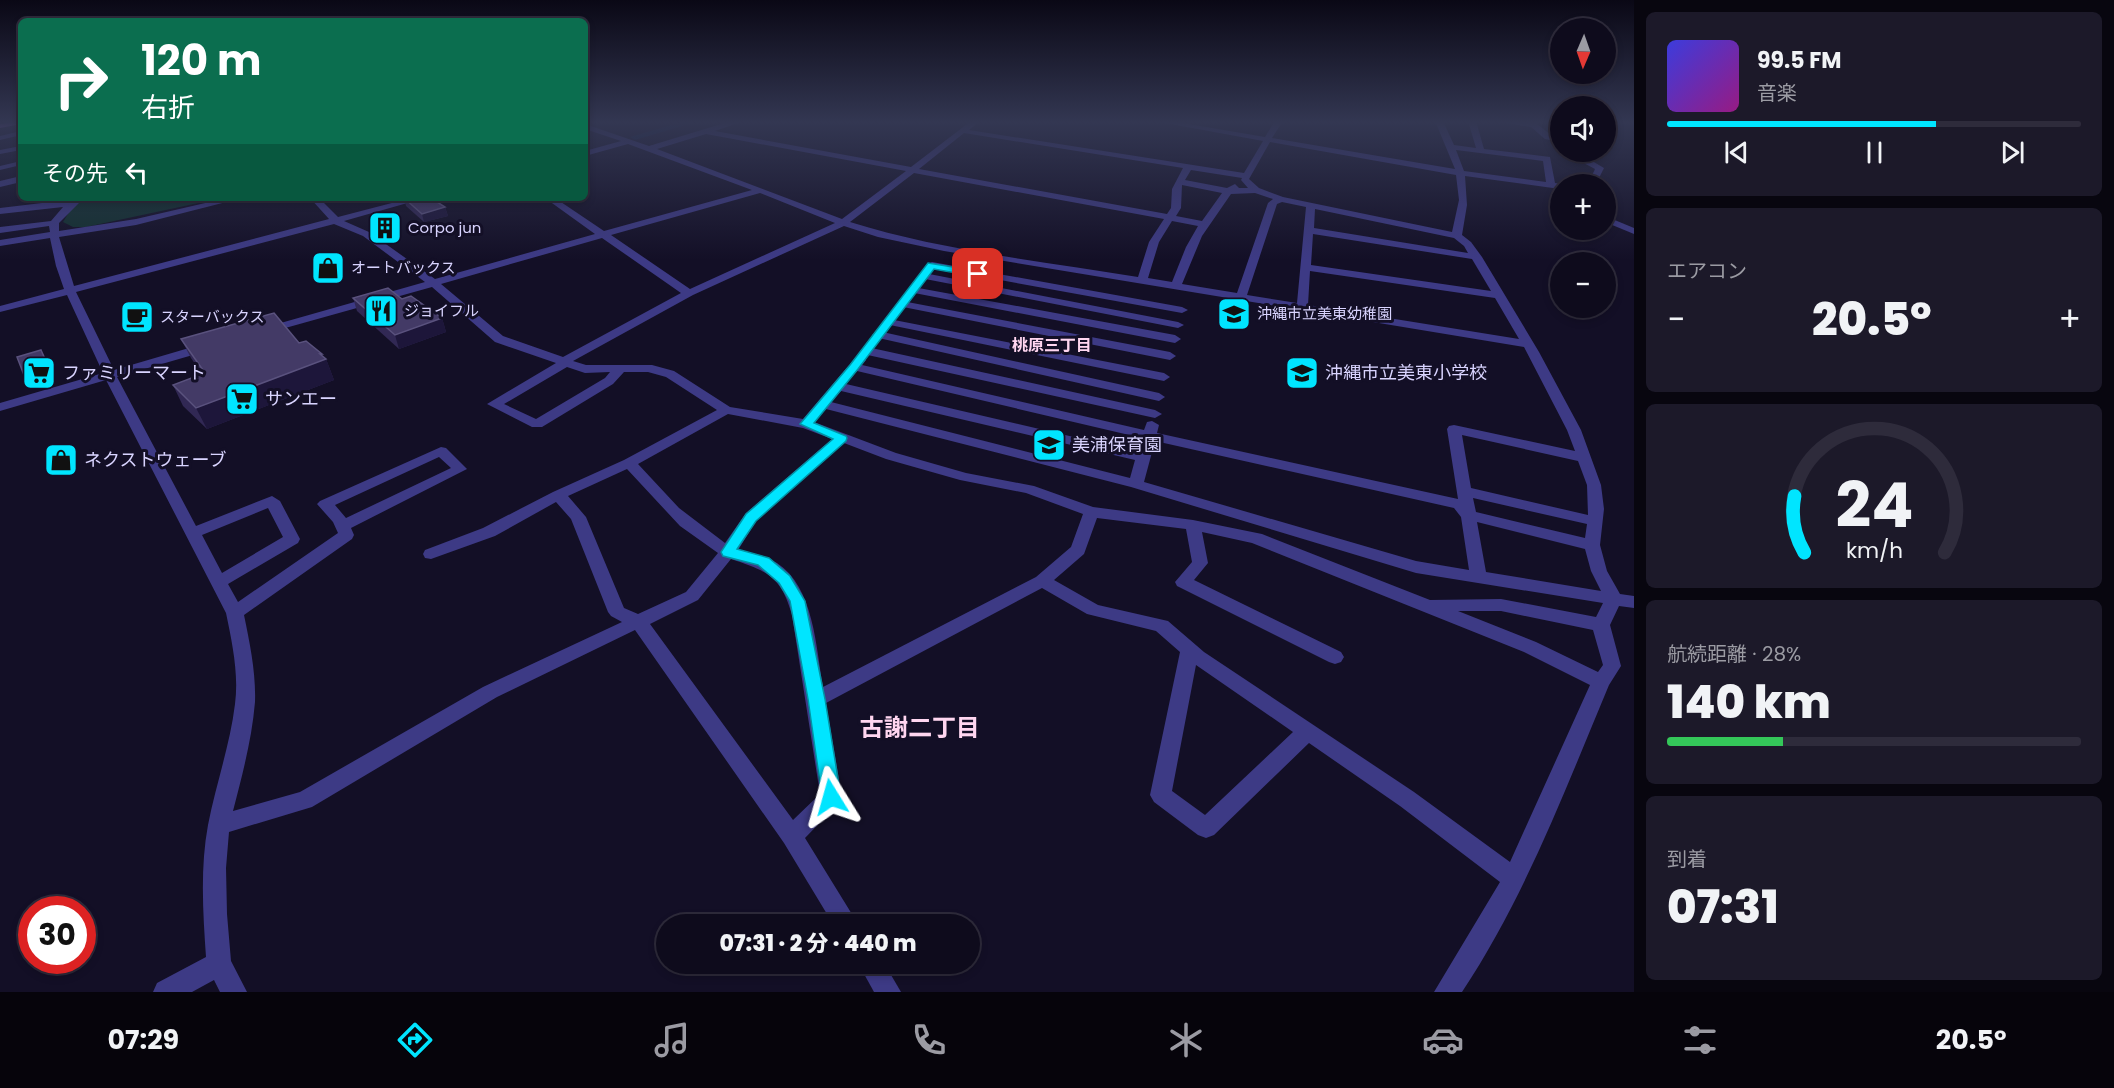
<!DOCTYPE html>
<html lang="ja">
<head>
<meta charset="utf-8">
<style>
  body { margin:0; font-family:Poppins,"Noto Sans JP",sans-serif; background:#1c1929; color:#f1f3f6; height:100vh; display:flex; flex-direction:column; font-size:22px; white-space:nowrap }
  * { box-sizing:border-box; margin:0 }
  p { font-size:20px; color:#9b9ba3 }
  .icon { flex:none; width:33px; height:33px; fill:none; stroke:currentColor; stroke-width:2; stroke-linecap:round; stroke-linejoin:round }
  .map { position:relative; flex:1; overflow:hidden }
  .sheet { display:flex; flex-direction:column; gap:12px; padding:12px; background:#08060f; width:480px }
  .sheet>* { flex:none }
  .hud { position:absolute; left:18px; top:18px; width:570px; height:183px; border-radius:9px; box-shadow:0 3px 9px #0003,0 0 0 2px #2e2b3b; background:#0b6e4f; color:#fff; overflow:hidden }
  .needle { width:39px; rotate:182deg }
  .fabs { position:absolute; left:1550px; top:18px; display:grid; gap:12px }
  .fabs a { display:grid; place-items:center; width:66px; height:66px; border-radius:50%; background:#0e0b1c; box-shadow:0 3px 9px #0003,0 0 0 2px #2e2b3b; font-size:30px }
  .speed { position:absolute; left:18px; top:896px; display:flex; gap:12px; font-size:30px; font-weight:700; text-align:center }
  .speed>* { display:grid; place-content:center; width:78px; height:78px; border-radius:50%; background:#0e0b1c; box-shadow:0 3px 9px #0003,0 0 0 2px #2e2b3b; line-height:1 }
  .speed .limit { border:9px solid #d22; background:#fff; color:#111 }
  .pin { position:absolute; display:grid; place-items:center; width:51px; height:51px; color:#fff; margin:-26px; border-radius:12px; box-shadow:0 3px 9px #0006 }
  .me { position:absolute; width:66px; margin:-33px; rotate:352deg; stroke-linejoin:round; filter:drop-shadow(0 0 4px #0008) }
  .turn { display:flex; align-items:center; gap:21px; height:126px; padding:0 24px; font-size:27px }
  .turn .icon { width:78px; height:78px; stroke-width:2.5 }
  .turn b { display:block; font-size:42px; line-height:51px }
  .then { display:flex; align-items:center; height:57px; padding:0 24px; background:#0003; gap:12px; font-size:22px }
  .big { font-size:45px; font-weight:800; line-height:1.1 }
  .sheet .card { flex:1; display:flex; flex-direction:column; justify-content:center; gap:9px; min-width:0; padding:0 21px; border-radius:9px; background:#1c1929 }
  .sheet .dial { align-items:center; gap:0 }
  .dial svg { height:156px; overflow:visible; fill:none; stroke:#2e2b3b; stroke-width:7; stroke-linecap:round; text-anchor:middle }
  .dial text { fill:#f1f3f6; stroke:none }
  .song { display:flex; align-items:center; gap:18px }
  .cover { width:72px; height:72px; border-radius:9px; background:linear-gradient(135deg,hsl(240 70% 55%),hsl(310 70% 35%)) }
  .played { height:6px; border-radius:3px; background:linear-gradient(90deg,#00e5ff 65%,#2e2b3b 65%) }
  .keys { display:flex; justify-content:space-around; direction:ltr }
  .heat { display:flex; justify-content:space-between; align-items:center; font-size:33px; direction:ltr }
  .charge { height:9px; border-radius:4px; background:linear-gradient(90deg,#34c759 28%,#2e2b3b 0) }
  .trip { position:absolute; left:656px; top:914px; width:324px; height:60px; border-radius:30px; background:#0e0b1c; box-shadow:0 3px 9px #0003,0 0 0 2px #2e2b3b; font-weight:800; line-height:60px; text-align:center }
  .menu { display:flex; height:96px; justify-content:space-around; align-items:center; background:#06040b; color:#9b9ba3 }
  .menu .icon { width:42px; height:42px }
  .menu .selected { color:#00e5ff }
  .menu b { font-size:27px; color:#f1f3f6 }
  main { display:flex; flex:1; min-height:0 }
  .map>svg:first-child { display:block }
  .green { fill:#12302f }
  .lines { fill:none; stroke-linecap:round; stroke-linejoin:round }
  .canal { fill:#0a1f44; fill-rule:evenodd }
  .minor { fill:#3d3a85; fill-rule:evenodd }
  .major { fill:#c25bff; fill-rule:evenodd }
  .wall { fill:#312854 }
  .shaded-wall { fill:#1d163a }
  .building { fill:#433a66; stroke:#5a527e; stroke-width:1.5 }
  .route { fill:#00e5ff; stroke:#0095a6; stroke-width:1.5 }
  .labels { text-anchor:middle; stroke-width:6; stroke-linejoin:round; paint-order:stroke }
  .far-poi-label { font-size:15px; fill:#d9d4ff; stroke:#130f26; text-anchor:start }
  .far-neighbourhood-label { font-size:16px; font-weight:bold; fill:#ffd6f0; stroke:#130f26 }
  .poi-label { font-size:18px; fill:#d9d4ff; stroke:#130f26; text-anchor:start }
  .near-neighbourhood-label { font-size:24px; font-weight:bold; fill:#ffd6f0; stroke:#130f26 }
</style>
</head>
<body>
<main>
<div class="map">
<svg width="1634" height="992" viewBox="0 0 1634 992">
  <rect width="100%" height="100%" fill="#130f26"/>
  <path class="green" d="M85,198h137l-136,29h-13l-10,-5 8,-13z"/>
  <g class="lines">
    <path class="canal" d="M685,121h14l-64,19 -5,-3z"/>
    <g class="minor">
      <path d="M731,121h12l-28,10 196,36 60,-46h9l-11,9 275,43 19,-32 -109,-20h17l94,16 10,-16h8l-11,17 183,31 -20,-48h8l11,24 22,3 -8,-27h8l8,28 66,8 5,26 8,1h-3v5l-95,-13 2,29 -5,30 9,7 11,15 57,95 42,78 20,55 3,24 -4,36 7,26 13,23 14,2v12l-15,-2 -9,19 11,41 -12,19c-44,105 -84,212 -147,307h-28l66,-110 -100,-76 -91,-63 -95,92 -8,3 -8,-3 -44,-33 -4,-7 30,-143 -24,-21 -69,-17 -45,-26 -216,115 16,94 -4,7 -33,34 53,86h-25l-49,-81 -149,-213 -138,67 -185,110 -83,25 -3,36 1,46 4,47 16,31h-27l-6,-12 -22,12h-39l4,-9 49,-26c-3,-43 -6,-89 2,-132 8,-41 22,-80 27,-121 4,-30 -3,-62 -9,-91l-120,-233 -106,31v-8l103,-30 -36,-78 -67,17v-6l64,-17 -8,-23 -6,-28 -50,8v-6l50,-8 -1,-6 -49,7v-6l51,-6 12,-14 -63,7v-6l84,-10 -25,25v8l77,-12 91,-21h15l-106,27 -77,12 15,49 255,-67 -19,-21h9l19,19 73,-19h14l-81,23 25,11 66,47 160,-45 -50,-36h10l49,33 148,-41 -124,-46 -43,12v-5l36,-10 -36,-12v-5l64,22zM964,133l219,35 -11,21 -1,19 -4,6 -248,-45zM706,134l200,37 -64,48 -185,-70zM1270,142l186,33 3,25 -7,32 -169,-35 -24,-9 -10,-9zM1456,150l87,11 3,21 -82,-11zM1191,170l51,8 -1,2 7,8h-9l-4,-4 -8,4 -42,-8zM914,173l250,46 -15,23 -11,35c-96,-16 -195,-26 -288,-55zM1182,185l40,8 -20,28 -26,-5 5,-8zM760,193l75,30 -145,66 -79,-54zM1255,193l18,6 -5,4 -31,90 -55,-9 20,-48 29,-42zM1282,202l24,5 -9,96 -50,-8 30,-91zM1315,209l139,29 10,8 4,7 -154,-25zM1172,221l26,5 -12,21 -14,35 -24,-4 11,-36zM334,224l29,12 62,46 -162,46v4h8l161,-45 63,55 61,21 -69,41 45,23h10l71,-43 11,-12h24l18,5 51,33 -93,50 -71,32 -70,36 -58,22 -2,4 2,4 6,1 64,-23 61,-34 15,17 37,93 3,4 11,6 -139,65 -183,105 -67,19c9,-35 19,-72 22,-109 1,-29 -5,-58 -11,-87l108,-76 2,-4 -3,-7 116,-59 -21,-21 -5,-1 -121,54 -3,3 16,18 5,11 -100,69 -10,-18 70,-41 2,-4 -20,-38 -8,-5 -76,30 -79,-149 93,-27 2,-3 -6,-4 -92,27 -38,-78zM844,226l34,11 66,14 580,96 43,83 8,21 -121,-26 -5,1 -2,3 11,70 -301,-66 2,-8 -7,-4 -5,1 -3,8 -282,-65 4,-5 -6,-4 -4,1 -53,62 -73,-12 -56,-36 -22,-6h-66l-13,-4 120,-66zM1313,234l159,25 19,32 -180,-26zM602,238l79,55 -118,64 -60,-21 -62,-52zM1310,271l185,27 24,41 -211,-34zM567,367l18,6 25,-1 -5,6 -69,41 -32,-15zM857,371l285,67 -4,14 -292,-68zM841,391l294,69 -5,18 -299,-76zM826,409l305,78 285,86 187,30 -7,14 -95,-18 -71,1 -168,-66 -69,-14 -100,-13 -59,-21 -68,-13 -70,-20 -82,-31zM728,414l75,14 29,11 -86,74 -21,30 -46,-35 -41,-44zM1462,435l116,26 9,24 1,30 -117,-27zM1155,441l299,67 7,9 8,53 -53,-9 -272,-79zM844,443l42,16 74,21 66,13 57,21 -12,33 -35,30 -213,110c-7,-39 -9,-100 -46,-124 -12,-7 -26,-8 -39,-13l18,-29zM439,457l12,11 -105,50 -11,-13zM627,469l53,57 38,27 -32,39 -48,22 -14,-6 -38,-91 -18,-21zM1473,498l114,26 -2,14 -109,-26zM268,508l15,29 -61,36 -20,-38zM1097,518l89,11 6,33 -17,20 2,4 152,76 6,2 6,-2 3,-5 -3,-5 -147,-72 14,-17 -6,-31 50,11 272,109 66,33 -80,177 -96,-70 -210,-140 -36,-31 -70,-16 -44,-25 30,-26zM1477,522l108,27 6,22 10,20 -115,-19zM731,559c36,12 50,17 61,56l28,179 -27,26 -143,-196 48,-24zM1458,611h43l92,19 10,35 -5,7 -62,-30zM1196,665l97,67 -88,83 -33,-24z"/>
      <path d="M1494,121h43v3l14,11 9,3v4l-15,-3 -14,-12z"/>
      <path d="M21,131v4l-21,5v-4z"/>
      <path d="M21,146v4l-21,4v-4z"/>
      <path d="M1581,152h8l-2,6 17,10 -8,16h-8l7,-15 -15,-8z"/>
      <path d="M21,161v4l-21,5v-4z"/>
      <path d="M21,176v6l-21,5v-6z"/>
      <path d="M1605,216l29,12v6l-29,-12z"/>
      <path d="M932,262l250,45 6,3 -6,3 -254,-46 -1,-2z"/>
      <path d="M924,273l254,49 6,3 -6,3 -258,-50 -1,-2z"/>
      <path d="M913,287l262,48 6,4 -6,4 -266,-51v-4z"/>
      <path d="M902,301l268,51 6,4 -6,4 -272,-54v-4z"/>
      <path d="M889,319l275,54 6,4 -6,4 -279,-57 -2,-2z"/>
      <path d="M878,331l281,62 6,4 -6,4 -285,-64 -2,-2z"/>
      <path d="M867,347l288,63 7,4 -7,4 -292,-64v-6z"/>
      <path d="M858,963h26l17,29h-27z"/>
    </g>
    <path class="major" d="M21,121v3l-21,4v-4z"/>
  </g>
  <g class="wall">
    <path d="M404,198l41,9 3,9 -24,6 -18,-16z"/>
    <path d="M353,298l49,1 40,19 4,14 -47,17 -42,-38z"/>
    <path d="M181,339l118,4 27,16 8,21 -127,49 -24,-23 -10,-21 29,-11 -11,-16z"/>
  </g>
  <g class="shaded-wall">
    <path d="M445,207l3,9 -24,6 -2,-8z"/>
    <path d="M442,318l4,14 -47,17 -4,-14z"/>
    <path d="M41,350l6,10 8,19 -25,7 -6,-11z"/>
    <path d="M320,354h2l3,6 1,-1 8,21 -127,49 -11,-21z"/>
  </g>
  <g class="building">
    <path d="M404,198h27l14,9 -23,7z"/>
    <path d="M388,288l14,11 9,-3 31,22 -47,17 -42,-37z"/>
    <path d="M274,313l25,30 7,-2 16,13h-2l6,5 -130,49 -23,-23 32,-12 -24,-34z"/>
    <path d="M41,350l8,18 -25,7 -7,-18z"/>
  </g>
  <linearGradient id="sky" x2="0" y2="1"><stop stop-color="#0a0815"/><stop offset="0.47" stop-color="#333752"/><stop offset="1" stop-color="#333752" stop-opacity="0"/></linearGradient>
  <rect width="1634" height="260" fill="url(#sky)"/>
  <path class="route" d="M928,263l50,8 5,3 -5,3 -44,-8 -76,100 -44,54 32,13 1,2 -1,3 -90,80 -19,28 32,9 21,18 15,25 20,98 16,98 -3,6 -7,2 -7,-2 -2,-6 -14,-98 -18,-98 -11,-18 -21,-18 -35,-9 -2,-4 25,-38 87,-75 -33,-15 50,-59z"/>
  <defs>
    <g id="building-square" transform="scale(1.725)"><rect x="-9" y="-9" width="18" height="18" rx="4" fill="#00e5ff" stroke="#130f26"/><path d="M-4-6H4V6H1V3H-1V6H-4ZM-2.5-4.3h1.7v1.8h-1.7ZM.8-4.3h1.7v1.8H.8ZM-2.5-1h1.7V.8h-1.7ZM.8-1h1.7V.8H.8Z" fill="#111"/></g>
    <g id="shop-square" transform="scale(1.725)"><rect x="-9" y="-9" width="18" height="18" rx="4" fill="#00e5ff" stroke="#130f26"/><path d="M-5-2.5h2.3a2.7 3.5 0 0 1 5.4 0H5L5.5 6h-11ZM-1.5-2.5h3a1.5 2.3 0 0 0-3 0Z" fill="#111"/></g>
    <g id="restaurant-square" transform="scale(1.725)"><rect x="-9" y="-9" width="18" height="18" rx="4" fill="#00e5ff" stroke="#130f26"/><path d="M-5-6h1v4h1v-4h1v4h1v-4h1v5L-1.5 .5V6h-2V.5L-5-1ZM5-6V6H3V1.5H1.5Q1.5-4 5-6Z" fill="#111"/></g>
    <g id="school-square" transform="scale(1.725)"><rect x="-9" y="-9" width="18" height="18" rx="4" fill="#00e5ff" stroke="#130f26"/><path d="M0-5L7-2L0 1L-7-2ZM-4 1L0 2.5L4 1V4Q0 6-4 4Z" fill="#111"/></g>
    <g id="cafe-square" transform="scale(1.725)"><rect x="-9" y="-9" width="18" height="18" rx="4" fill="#00e5ff" stroke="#130f26"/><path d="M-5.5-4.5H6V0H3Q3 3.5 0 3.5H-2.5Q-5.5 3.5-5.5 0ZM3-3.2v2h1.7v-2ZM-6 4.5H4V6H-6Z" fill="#111"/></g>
    <g id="supermarket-square" transform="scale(1.725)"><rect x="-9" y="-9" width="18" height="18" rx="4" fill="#00e5ff" stroke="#130f26"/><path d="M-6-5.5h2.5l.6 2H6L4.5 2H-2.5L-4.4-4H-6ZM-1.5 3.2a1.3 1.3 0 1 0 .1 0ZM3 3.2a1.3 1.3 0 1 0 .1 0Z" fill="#111"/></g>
  </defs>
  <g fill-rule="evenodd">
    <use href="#building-square" x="385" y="228"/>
    <use href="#shop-square" x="328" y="268"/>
    <use href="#restaurant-square" x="381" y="311"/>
    <use href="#school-square" x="1234" y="314"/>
    <use href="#cafe-square" x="137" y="317"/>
    <use href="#supermarket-square" x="39" y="373"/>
    <use href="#school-square" x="1302" y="373"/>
    <use href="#supermarket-square" x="242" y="399"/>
    <use href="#school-square" x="1049" y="445"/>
    <use href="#shop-square" x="61" y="460"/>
  </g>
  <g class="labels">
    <g class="far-poi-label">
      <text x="408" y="233">Corpo jun</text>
      <text x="351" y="273">オートバックス</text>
      <text x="404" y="316">ジョイフル</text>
      <text x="1257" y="319">沖縄市立美東幼稚園</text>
      <text x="160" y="322">スターバックス</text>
    </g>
    <g class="far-neighbourhood-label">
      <text x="1052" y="351">桃原三丁目</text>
    </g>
    <g class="poi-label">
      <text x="62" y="379">ファミリーマート</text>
      <text x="1325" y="379">沖縄市立美東小学校</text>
      <text x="265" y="405">サンエー</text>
      <text x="1072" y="451">美浦保育園</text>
      <text x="84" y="466">ネクストウェーブ</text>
    </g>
    <g class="near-neighbourhood-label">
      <text x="920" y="736">古謝二丁目</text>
    </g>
  </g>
</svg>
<div class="fabs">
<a><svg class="needle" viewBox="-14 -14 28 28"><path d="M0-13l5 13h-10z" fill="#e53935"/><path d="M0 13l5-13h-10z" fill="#9b9ba3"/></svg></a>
<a><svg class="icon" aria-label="sound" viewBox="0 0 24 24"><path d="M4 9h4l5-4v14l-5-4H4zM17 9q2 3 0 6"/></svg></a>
<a>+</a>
<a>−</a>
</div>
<div class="speed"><div class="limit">30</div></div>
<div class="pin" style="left:978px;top:274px;background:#d93025"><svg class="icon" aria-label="arrive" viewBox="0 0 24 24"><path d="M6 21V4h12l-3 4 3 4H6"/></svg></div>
<svg class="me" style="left:831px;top:797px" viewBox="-20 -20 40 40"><path d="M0-17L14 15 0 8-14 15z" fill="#00e5ff" stroke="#fff" stroke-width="4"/></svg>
<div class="trip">07:31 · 2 分 · 440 m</div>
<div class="hud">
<div class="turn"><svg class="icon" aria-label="right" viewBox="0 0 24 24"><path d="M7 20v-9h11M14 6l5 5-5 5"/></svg><div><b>120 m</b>右折</div></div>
<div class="then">その先<svg class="icon" aria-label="left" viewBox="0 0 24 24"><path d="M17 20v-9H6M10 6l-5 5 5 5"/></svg></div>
</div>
</div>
<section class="sheet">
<div class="card">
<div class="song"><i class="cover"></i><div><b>99.5 FM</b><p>音楽</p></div></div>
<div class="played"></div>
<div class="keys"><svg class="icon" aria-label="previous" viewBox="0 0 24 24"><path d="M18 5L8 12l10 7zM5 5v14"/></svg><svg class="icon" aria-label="pause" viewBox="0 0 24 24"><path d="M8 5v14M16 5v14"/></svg><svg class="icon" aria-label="next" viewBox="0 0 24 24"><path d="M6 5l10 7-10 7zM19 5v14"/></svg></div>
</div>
<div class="card"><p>エアコン</p>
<div class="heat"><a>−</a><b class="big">20.5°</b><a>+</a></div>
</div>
<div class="card dial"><svg viewBox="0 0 100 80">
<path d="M14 69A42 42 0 1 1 86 69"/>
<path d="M14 69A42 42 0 0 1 9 40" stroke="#00e5ff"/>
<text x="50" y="56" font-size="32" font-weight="700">24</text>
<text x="50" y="72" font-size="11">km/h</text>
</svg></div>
<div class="card"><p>航続距離 · 28%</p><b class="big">140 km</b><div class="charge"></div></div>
<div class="card"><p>到着</p><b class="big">07:31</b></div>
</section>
</main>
<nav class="menu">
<b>07:29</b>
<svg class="icon selected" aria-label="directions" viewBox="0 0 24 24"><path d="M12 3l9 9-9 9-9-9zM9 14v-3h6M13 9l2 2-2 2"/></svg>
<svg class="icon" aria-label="music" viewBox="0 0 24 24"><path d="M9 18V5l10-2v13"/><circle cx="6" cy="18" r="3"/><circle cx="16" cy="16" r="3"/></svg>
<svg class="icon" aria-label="phone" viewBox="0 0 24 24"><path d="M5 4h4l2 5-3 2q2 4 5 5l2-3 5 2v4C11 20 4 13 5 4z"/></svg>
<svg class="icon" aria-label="climate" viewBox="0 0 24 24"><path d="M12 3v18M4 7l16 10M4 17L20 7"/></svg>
<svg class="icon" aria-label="car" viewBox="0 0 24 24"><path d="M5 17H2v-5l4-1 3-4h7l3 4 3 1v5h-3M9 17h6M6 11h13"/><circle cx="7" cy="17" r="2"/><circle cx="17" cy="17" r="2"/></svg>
<svg class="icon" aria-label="filters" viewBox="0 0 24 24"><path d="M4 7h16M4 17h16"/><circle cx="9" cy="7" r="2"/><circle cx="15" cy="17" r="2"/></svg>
<b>20.5°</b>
</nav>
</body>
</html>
